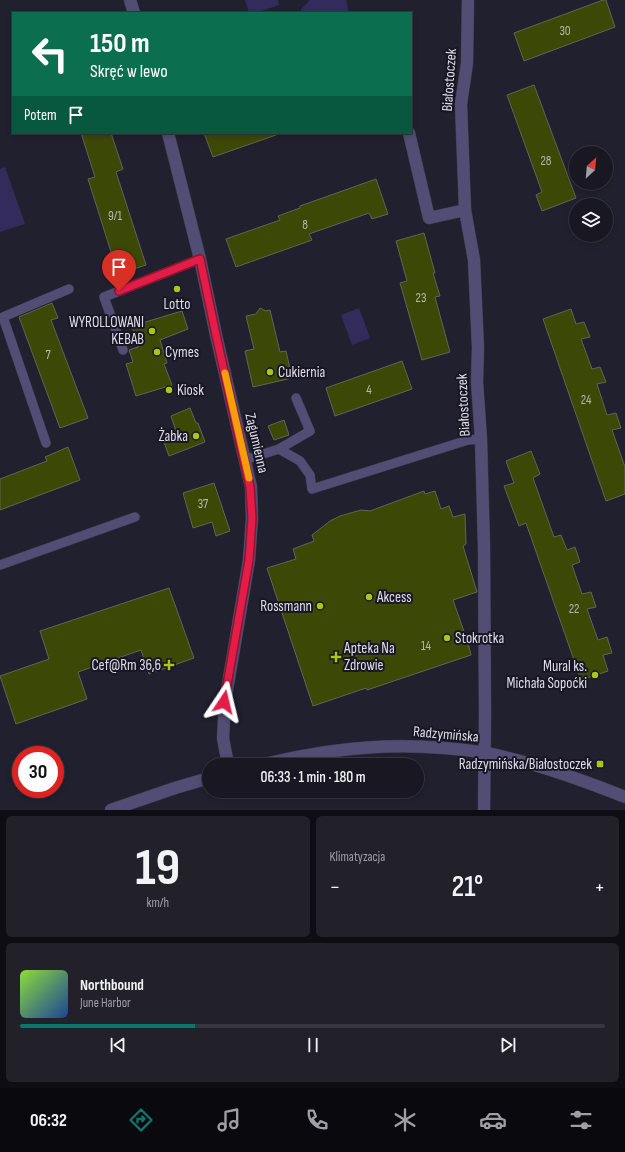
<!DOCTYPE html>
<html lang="pl">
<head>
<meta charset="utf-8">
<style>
  body { margin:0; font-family:"Sofia Sans Condensed",sans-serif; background:#22212a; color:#f1f3f6; height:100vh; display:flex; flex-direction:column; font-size:15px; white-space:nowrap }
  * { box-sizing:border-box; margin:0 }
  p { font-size:13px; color:#9fa0a5 }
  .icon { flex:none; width:22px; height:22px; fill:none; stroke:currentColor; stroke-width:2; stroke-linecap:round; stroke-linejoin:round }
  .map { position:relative; height:810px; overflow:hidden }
  .side { display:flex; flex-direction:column; gap:6px; padding:6px; background:#0e0d13; flex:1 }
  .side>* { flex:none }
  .guide { position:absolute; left:12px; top:12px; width:400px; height:122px; border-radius:0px; box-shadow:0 2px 6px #0003,0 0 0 1px #373740; background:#0b6e4f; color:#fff; overflow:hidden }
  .needle { width:26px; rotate:26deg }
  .controls { position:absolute; left:569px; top:146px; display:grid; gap:8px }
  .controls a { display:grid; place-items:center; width:44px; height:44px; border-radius:50%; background:#191822; box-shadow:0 2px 6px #0003,0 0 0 1px #373740; font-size:20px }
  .speed { position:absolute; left:12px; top:746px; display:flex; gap:8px; font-size:20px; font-weight:700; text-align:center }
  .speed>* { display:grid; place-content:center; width:52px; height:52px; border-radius:50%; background:#191822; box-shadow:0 2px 6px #0003,0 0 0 1px #373740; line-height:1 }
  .speed .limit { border:6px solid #d22; background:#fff; color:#111 }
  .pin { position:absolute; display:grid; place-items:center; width:34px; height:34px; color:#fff; margin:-41px -17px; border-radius:50% 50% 50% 0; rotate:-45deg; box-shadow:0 0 4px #0007 }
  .pin .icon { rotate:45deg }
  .me { position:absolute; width:44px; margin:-22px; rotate:10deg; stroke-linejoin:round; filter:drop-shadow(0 0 3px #0008) }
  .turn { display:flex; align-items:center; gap:14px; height:84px; padding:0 12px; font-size:18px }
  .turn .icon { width:52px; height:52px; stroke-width:2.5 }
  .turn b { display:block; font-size:28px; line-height:34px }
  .then { display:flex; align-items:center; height:38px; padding:0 12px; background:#0003; gap:8px; font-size:15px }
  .big { font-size:30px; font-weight:600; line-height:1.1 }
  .side .card { flex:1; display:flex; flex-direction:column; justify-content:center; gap:6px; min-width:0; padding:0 14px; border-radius:6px; background:#22212a }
  .side .dial { align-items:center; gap:0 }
  .dial b { font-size:52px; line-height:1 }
  .song { display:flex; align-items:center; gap:12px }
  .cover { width:48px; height:48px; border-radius:6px; background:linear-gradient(135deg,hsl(90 70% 55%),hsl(220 70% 35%)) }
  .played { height:4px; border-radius:2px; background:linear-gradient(90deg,#0f766e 30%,#373740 30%) }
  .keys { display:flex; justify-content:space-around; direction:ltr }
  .heat { display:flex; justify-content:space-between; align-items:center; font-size:22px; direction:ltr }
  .side .tiles { flex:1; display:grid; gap:6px; grid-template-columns:1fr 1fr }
  .card:last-child { grid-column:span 2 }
  .trip { position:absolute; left:202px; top:758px; width:222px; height:40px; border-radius:20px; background:#191822; box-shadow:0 2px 6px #0003,0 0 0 1px #373740; font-weight:600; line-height:40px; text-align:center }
  .tabs { display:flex; height:64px; justify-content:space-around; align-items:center; background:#0a0a0e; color:#9fa0a5 }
  .tabs .icon { width:28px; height:28px }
  .tabs .selected { color:#0f766e }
  .tabs b { font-size:18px; color:#f1f3f6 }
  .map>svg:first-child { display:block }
  .green { fill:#332b5b }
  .building { fill:#3c4806; stroke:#606554 }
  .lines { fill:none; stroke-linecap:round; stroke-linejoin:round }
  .service-casing { stroke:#3c3b48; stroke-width:10 }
  .minor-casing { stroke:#3c3b48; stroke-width:13 }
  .tertiary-casing { stroke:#3c3b48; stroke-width:13 }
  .service { stroke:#514d75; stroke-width:9 }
  .minor { stroke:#514d75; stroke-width:12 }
  .tertiary { stroke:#514d75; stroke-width:12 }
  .route-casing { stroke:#92132f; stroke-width:10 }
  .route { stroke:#e11d48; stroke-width:7 }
  .slow { stroke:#f59e0b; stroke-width:7 }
  .poi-dot { fill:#aac718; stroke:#181624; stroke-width:1.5 }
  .labels { text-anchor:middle; stroke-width:4; stroke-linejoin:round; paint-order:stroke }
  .number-label { font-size:13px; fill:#b6b8b0 }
  .street-label { font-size:15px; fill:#dfdee8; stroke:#181624 }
  .poi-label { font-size:15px; fill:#dfdee8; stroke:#181624; text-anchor:end }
</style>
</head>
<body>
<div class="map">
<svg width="625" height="810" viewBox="0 0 625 810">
  <rect width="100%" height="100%" fill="#21202e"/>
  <g class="green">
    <path d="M245,0h33l1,5 -23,8h-7z"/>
    <path d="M310,0h36l3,13h-47l-1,-4z"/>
    <path d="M5,167l20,57 -25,8v-63z"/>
    <path d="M359,308l11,30 -18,7 -11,-30z"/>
  </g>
  <g class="building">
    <path d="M603,0h3l9,27 -91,34 -10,-28z"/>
    <path d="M534,85l42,113 -34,13 -6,-16 6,-3 -35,-97z"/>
    <path d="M81,133h30l12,36 -7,3 30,93 -28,9 -30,-95 7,-2z"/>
    <path d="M204,133h71l1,2 -63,22z"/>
    <path d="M376,179l12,35 -16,5 -3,-6 -60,21 3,6 -76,27 -10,-28 54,-19 -2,-4 22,-8v-2z"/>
    <path d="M424,233l11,40h-2l7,23 -5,1 15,55 -28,8 -22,-77 7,-2 -11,-40z"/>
    <path d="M52,303l6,15 -7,2 37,98 -28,10 -41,-111z"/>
    <path d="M260,308l6,3 4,-1 10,42 6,-1 6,27 -39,9 -8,-36 9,-2 -8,-33 10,-2z"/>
    <path d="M571,309l5,15 8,-2 6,15 -9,2 11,30 8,-2 6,15 -9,2 10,31 9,-2 5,15 -9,2 13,37v27l-19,7 -63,-182z"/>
    <path d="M182,311l6,18 -28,11 7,23 -3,1 8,21 -36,11 -10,-32 7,-2 -4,-12 9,-3 -6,-21z"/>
    <path d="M402,361l10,28 -77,27 -9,-28z"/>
    <path d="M190,408l6,15h2l7,19 -36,14 -7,-19 14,-6 -5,-15z"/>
    <path d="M284,420l5,15 -15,5 -6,-14z"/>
    <path d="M68,447l12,33 -80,30v-31l47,-18 -2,-4z"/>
    <path d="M531,451l9,23 -7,4 21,59 7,-2 6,15 8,-3 5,15 -8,3 10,29 9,-2 5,15 -9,2 11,31 9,-3 5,16 -9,2 5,16 -27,9 -55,-157 -7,3 -15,-40 10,-3 -8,-22z"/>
    <path d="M214,483l16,48 -14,5 -4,-14 -19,6 -10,-35z"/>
    <path d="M424,491l1,3 10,-3 6,18 8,-3 4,11 12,-3 1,30 -3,2 14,46 -24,8 15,43 3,12 -104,35 -1,-2 -53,18 -46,-138 29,-9 -3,-10 21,-8 -2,-6 18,-14 10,-5 21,-6 9,1z"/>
    <path d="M169,588l25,70 -45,16 -8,-24 -63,22 9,27 -71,25 -16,-48 49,-17 -9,-28z"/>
  </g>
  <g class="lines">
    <g class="service-casing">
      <g id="service">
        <path d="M123,350l-19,-53 96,-38"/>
        <path d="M46,443l-43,-126 66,-28"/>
        <path d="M279,449l31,-18 -14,-33"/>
        <path d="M244,460l35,-11 21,12 10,14 2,14 156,-49 13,-1"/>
        <path d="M0,565l135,-48"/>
      </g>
    </g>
    <g class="minor-casing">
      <g id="minor">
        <path d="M130,0l4,13"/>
        <path d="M468,0l-1,63 -6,41 4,106 9,50 4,88 -1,34 4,57 3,108 1,169 -1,94"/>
        <path d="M168,133l32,126 16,76 35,152 1,31 -3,42 -24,142 -2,36 5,27"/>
        <path d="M409,133l20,85 36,-8"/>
      </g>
    </g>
    <g class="tertiary-casing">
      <g id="tertiary">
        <path d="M259,765c25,-5 50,-11 75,-14 50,-7 102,-6 152,2 47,9 94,26 139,44"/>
        <path d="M111,810l64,-22 34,-10"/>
      </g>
    </g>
    <use href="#service" class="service"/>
    <use href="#minor" class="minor"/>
    <use href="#tertiary" class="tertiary"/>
  </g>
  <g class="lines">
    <g class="route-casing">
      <path id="route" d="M119,291l81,-32 16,76 34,152 2,31 -3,42 -25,142"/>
    </g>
    <use href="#route" class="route"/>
    <path class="slow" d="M225,373l24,105"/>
  </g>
  <g class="poi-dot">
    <circle cx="177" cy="289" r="4"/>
    <circle cx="152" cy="331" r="4"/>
    <circle cx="157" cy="352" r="4"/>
    <circle cx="270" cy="372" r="4"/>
    <circle cx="169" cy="390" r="4"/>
    <circle cx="196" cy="436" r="4"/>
    <circle cx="369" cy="597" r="4"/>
    <circle cx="320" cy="606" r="4"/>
    <circle cx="447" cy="638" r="4"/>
    <path d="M334 651h4v4h4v4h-4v4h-4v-4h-4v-4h4z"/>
    <path d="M167 659h4v4h4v4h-4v4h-4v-4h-4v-4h4z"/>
    <circle cx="595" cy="675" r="4"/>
    <rect x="596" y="760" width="8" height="8" rx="2"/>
  </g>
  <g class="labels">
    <g class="number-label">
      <text x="565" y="35">30</text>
      <text x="546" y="165">28</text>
      <text x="115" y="220">9/1</text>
      <text x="305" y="229">8</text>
      <text x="421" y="302">23</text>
      <text x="48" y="359">7</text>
      <text x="369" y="394">4</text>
      <text x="586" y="404">24</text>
      <text x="203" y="508">37</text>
      <text x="574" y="613">22</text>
      <text x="426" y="650">14</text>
    </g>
    <g class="street-label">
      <text transform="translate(449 80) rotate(-86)" y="5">Białostoczek</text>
      <text transform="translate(463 405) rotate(-93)" y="5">Białostoczek</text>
      <text transform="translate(257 443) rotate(77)" y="5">Zagumienna</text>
      <text transform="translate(446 734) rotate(5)" y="5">Radzymińska</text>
    </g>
    <g class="poi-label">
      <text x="177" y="309" text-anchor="middle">Lotto</text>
      <text x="144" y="327">WYROLLOWANI<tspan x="144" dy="17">KEBAB</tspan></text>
      <text x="165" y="357" text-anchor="start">Cymes</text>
      <text x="278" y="377" text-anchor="start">Cukiernia</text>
      <text x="177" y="395" text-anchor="start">Kiosk</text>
      <text x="188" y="441">Żabka</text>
      <text x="377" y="602" text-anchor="start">Akcess</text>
      <text x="312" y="611">Rossmann</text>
      <text x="455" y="643" text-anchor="start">Stokrotka</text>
      <text x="344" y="653" text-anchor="start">Apteka Na<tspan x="344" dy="17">Zdrowie</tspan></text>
      <text x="161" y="670">Cef@Rm 36,6</text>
      <text x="587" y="671">Mural ks.<tspan x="587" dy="17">Michała Sopoćki</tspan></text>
      <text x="592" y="769">Radzymińska/Białostoczek</text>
    </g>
  </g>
</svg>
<div class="controls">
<a><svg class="needle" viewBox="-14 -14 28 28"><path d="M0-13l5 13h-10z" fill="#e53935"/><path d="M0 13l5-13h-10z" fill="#9fa0a5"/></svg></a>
<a><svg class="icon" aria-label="layers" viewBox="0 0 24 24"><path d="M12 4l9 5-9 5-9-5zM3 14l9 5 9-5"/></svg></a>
</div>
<div class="speed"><div class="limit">30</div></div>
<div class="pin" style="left:119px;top:291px;background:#d93025"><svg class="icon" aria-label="arrive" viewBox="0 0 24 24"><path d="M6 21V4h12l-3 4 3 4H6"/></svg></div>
<svg class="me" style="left:224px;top:702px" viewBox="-20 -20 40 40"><path d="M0-17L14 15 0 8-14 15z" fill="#e11d48" stroke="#fff" stroke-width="4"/></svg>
<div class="trip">06:33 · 1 min · 180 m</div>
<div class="guide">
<div class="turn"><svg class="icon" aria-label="left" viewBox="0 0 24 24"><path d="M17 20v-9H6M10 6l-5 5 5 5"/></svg><div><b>150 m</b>Skręć w lewo</div></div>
<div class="then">Potem<svg class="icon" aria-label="arrive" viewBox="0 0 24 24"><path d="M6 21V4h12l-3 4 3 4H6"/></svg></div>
</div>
</div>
<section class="side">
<div class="tiles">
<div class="card dial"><b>19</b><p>km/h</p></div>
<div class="card"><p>Klimatyzacja</p>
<div class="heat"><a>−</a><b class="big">21°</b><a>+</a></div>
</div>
<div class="card">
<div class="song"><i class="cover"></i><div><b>Northbound</b><p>June Harbor</p></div></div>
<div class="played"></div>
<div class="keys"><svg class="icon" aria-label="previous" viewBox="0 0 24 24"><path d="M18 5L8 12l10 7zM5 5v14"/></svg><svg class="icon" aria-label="pause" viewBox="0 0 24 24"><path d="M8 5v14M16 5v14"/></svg><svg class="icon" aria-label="next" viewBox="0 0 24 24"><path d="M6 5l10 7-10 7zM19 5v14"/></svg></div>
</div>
</div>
</section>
<nav class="tabs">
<b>06:32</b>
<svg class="icon selected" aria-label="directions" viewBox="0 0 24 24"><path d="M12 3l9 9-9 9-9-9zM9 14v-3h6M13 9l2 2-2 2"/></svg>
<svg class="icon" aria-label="music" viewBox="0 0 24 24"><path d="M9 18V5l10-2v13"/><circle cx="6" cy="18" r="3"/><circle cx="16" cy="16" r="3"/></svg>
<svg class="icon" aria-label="phone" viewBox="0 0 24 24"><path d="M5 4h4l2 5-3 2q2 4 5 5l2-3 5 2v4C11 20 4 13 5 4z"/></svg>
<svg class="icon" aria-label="climate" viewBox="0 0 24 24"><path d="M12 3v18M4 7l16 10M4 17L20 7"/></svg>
<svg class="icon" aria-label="car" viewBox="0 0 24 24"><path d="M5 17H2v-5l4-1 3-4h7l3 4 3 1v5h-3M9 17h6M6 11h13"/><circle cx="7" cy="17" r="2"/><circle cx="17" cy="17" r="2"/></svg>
<svg class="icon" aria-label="filters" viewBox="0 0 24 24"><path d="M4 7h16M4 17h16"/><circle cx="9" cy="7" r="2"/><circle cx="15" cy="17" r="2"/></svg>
</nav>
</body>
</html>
